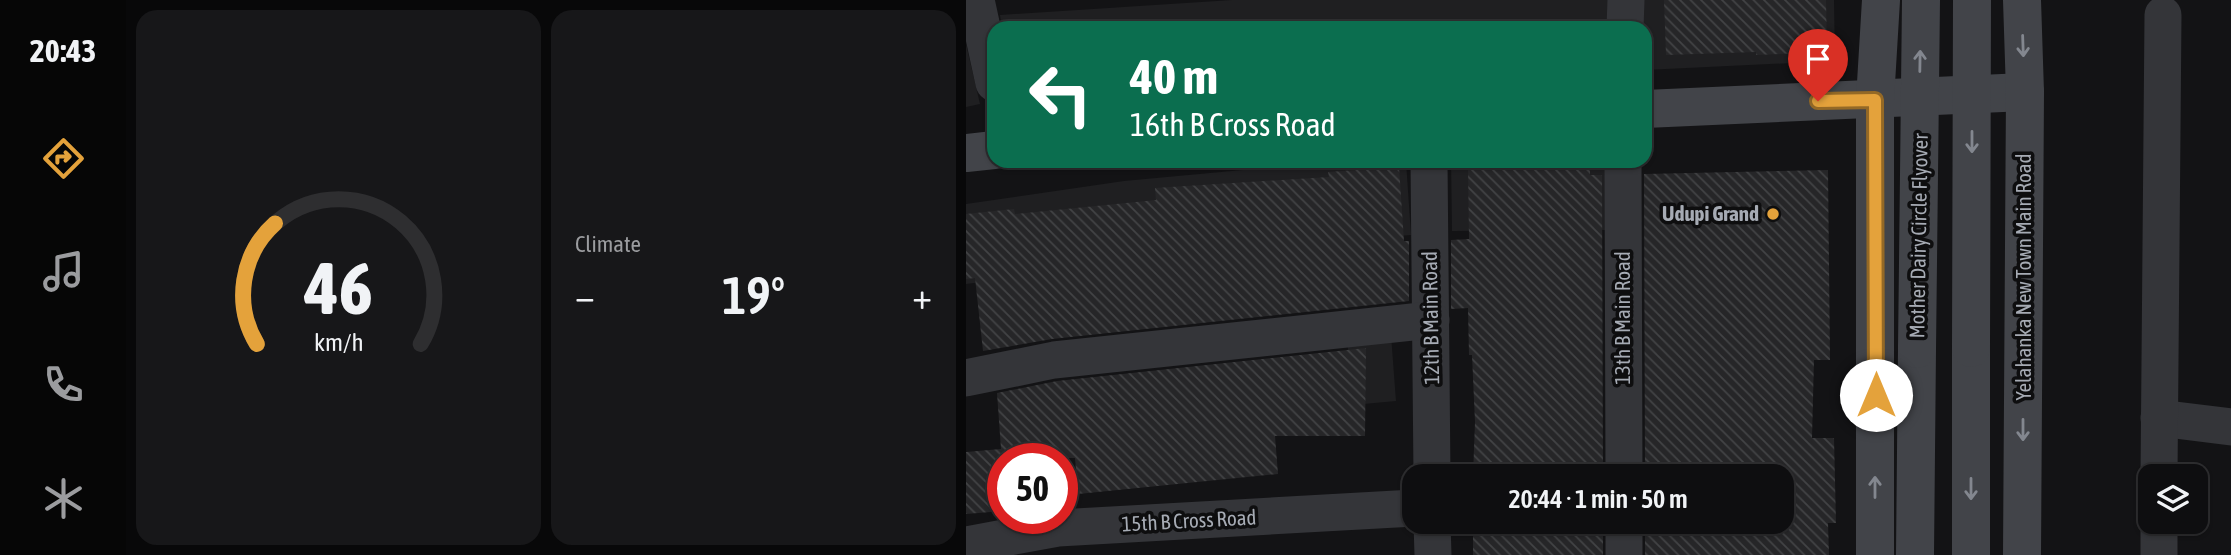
<!DOCTYPE html>
<html lang="en">
<head>
<meta charset="utf-8">
<style>
  body { margin:0; font-family:"Asap Condensed",sans-serif; background:#171719; color:#f1f3f6; height:100vh; display:flex; flex-direction:column; font-size:26px; white-space:nowrap }
  * { box-sizing:border-box; margin:0 }
  p { font-size:23px; color:#9b9c9f }
  .icon { flex:none; width:38px; height:38px; fill:none; stroke:currentColor; stroke-width:2; stroke-linecap:round; stroke-linejoin:round }
  .map { position:relative; flex:1; overflow:hidden }
  .sheet { display:flex; flex-direction:column; gap:10px; padding:10px; background:#080809; width:840px }
  .sheet>* { flex:none }
  .top-card { position:absolute; left:21px; top:21px; width:665px; height:147px; border-radius:21px; box-shadow:0 2px 5px #0004,0 0 0 2px #2e2e30; background:#0b6e4f; color:#fff; overflow:hidden }
  .fabs { position:absolute; left:1172px; top:464px; display:grid; gap:14px }
  .fabs a { display:grid; place-items:center; width:70px; height:70px; border-radius:14px; background:#0e0e10; box-shadow:0 2px 5px #0004,0 0 0 2px #2e2e30; font-size:35px }
  .speed { position:absolute; left:21px; top:443px; display:flex; gap:14px; font-size:35px; font-weight:700; text-align:center }
  .speed>* { display:grid; place-content:center; width:91px; height:91px; border-radius:50%; background:#0e0e10; box-shadow:0 2px 5px #0004,0 0 0 2px #2e2e30; line-height:1 }
  .speed .limit { border:10px solid #d22; background:#fff; color:#111 }
  .pin { position:absolute; display:grid; place-items:center; width:60px; height:60px; color:#fff; margin:-72px -30px; border-radius:50% 50% 50% 0; rotate:-45deg; box-shadow:0 0 7px #0007 }
  .pin .icon { rotate:45deg }
  .me { position:absolute; width:77px; margin:-38px; rotate:0deg; stroke-linejoin:round; filter:drop-shadow(0 0 5px #0008) }
  .turn { display:flex; align-items:center; gap:24px; height:147px; padding:0 28px; font-size:32px }
  .turn .icon { width:91px; height:91px; stroke-width:2.5 }
  .turn b { display:block; font-size:49px; line-height:60px }
  .big { font-size:52px; font-weight:600; line-height:1.1 }
  .sheet .widget { flex:1; display:flex; flex-direction:column; justify-content:center; gap:10px; min-width:0; padding:0 24px; border-radius:21px; background:#171719 }
  .sheet .dial { align-items:center; gap:0 }
  .dial svg { height:182px; overflow:visible; fill:none; stroke:#2e2e30; stroke-width:7; stroke-linecap:round; text-anchor:middle }
  .dial text { fill:#f1f3f6; stroke:none }
  .heat { display:flex; justify-content:space-between; align-items:center; font-size:38px; direction:ltr }
  .sheet .tiles { flex:1; display:grid; gap:10px; grid-template-columns:repeat(2,1fr) }
  .trip { position:absolute; left:436px; top:464px; width:392px; height:70px; border-radius:21px; background:#0e0e10; box-shadow:0 2px 5px #0004,0 0 0 2px #2e2e30; font-weight:600; line-height:70px; text-align:center }
  main { display:flex; flex:1; min-height:0 }
  .dock { display:flex; flex-direction:column; width:126px; justify-content:space-around; align-items:center; background:#060606; color:#9b9c9f }
  .dock .icon { width:49px; height:49px }
  .dock .current { color:#e4a23b }
  .dock b { font-size:32px; color:#f1f3f6 }
  .map>svg:first-child { display:block }
  .built { fill:#1f1f21 }
  .building { fill:url(#building-back-hatch) }
  .lines { fill:none; stroke-linecap:round; stroke-linejoin:round }
  .street { stroke:#343539; stroke-width:37 }
  .secondary { stroke:#424449; stroke-width:38 }
  .secondary-bridge { stroke:#424449; stroke-width:38 }
  .oneway { stroke:#83878f }
  .route-casing { stroke:#946926; stroke-width:18 }
  .route { stroke:#e4a23b; stroke-width:12 }
  .poi-dot { fill:#e4a23b; stroke:#0e0e0f; stroke-width:2.5 }
  .labels { text-anchor:middle; stroke-width:7; stroke-linejoin:round; paint-order:stroke }
  .poi-label { font-size:21px; font-weight:bold; fill:#a6abb4; stroke:#0e0e0f; text-anchor:end }
  .street-label { font-size:21px; fill:#a6abb4; stroke:#0e0e0f }
</style>
</head>
<body>
<main>
<nav class="dock">
<b>20:43</b>
<svg class="icon current" aria-label="directions" viewBox="0 0 24 24"><path d="M12 3l9 9-9 9-9-9zM9 14v-3h6M13 9l2 2-2 2"/></svg>
<svg class="icon" aria-label="music" viewBox="0 0 24 24"><path d="M9 18V5l10-2v13"/><circle cx="6" cy="18" r="3"/><circle cx="16" cy="16" r="3"/></svg>
<svg class="icon" aria-label="phone" viewBox="0 0 24 24"><path d="M5 4h4l2 5-3 2q2 4 5 5l2-3 5 2v4C11 20 4 13 5 4z"/></svg>
<svg class="icon" aria-label="climate" viewBox="0 0 24 24"><path d="M12 3v18M4 7l16 10M4 17L20 7"/></svg>
</nav>
<section class="sheet">
<div class="tiles">
<div class="widget dial"><svg viewBox="0 0 100 80">
<path d="M14 69A42 42 0 1 1 86 69"/>
<path d="M14 69A42 42 0 0 1 22 16" stroke="#e4a23b"/>
<text x="50" y="56" font-size="32" font-weight="700">46</text>
<text x="50" y="72" font-size="11">km/h</text>
</svg></div>
<div class="widget"><p>Climate</p>
<div class="heat"><a>−</a><b class="big">19°</b><a>+</a></div>
</div>
</div>
</section>
<div class="map">
<svg width="1265" height="555" viewBox="0 0 1265 555">
  <defs>
    <pattern id="building-back-hatch" width="6" height="6" patternUnits="userSpaceOnUse" patternTransform="scale(1.75)"><rect width="6" height="6" fill="#262628"/><path d="M-1 5l2 2M0 0l6 6M5-1l2 2" fill="none" stroke="#424345"/></pattern>
  </defs>
  <rect width="100%" height="100%" fill="#131315"/>
  <g class="built">
    <path d="M266,0h383l1,28h-614l-2,-13z"/>
    <path d="M669,0h199l1,61 -190,9v-42h-10z"/>
    <path d="M0,44l14,60 -14,3z"/>
    <path d="M374,161h66l5,74 -140,11 -305,38v-80l158,-23z"/>
    <path d="M485,161h155l1,69 -155,1z"/>
    <path d="M425,335l5,66 -43,4 -6,-66z"/>
  </g>
  <g class="building">
    <path d="M698,0h162l1,52 -71,3v-3l-90,3z"/>
    <path d="M624,164v11h12l1,301h-130l2,-54 -3,-67h-3l-1,-47 -17,1v-69l18,-1 -1,-72z"/>
    <path d="M433,167l5,74h5v60l-357,38 -69,12 -8,-73 -9,1v-65l48,-5 1,5 141,-14 -1,-12 174,-11 -1,-5z"/>
    <path d="M862,170l2,190h-16l-2,78h22l2,85h-8l1,32h-184v-33h137v-46h-137l-1,-302z"/>
    <path d="M400,348l-1,88h-90l3,38 -200,20 -3,-36h-72v53l-37,3v-62l35,-3 -4,-56 60,-12z"/>
    <rect x="507" y="522" width="130" height="33"/>
  </g>
  <g class="lines">
    <g class="street">
      <path d="M10,0l18,83"/>
      <path d="M659,28l1,-28"/>
      <path d="M463,161l3,315"/>
      <path d="M657,161l1,315"/>
      <path d="M0,378l88,-18 377,-40"/>
      <path d="M1193,418l72,9"/>
      <path d="M1193,476l4,-461"/>
      <path d="M466,522l1,33"/>
      <path d="M658,522v33"/>
      <path d="M0,545l92,-17 356,-20"/>
      <path d="M1193,555v-33"/>
    </g>
    <g class="secondary">
      <path d="M679,109l380,-17"/>
      <path d="M0,153l28,-3"/>
      <path d="M909,555v-455l6,-100"/>
      <path d="M949,555l2,-206"/>
      <path d="M1005,555v-207"/>
      <path d="M1056,555l3,-463 -3,-92"/>
    </g>
    <g class="secondary-bridge">
      <path d="M1005,348l1,-348"/>
      <path d="M951,349l4,-349"/>
    </g>
  </g>
  <defs><path id="oneway-shaft" d="M-6 0H5M1.5-3L5.5 0L1.5 3" fill="none" stroke-width="1.6" stroke-linecap="round" stroke-linejoin="round" transform="scale(1.75)"/></defs>
  <g class="oneway">
    <use href="#oneway-shaft" transform="translate(1057 46) rotate(88)"/>
    <use href="#oneway-shaft" transform="translate(954 61) rotate(-89)"/>
    <use href="#oneway-shaft" transform="translate(1006 142) rotate(90)"/>
    <use href="#oneway-shaft" transform="translate(1057 430) rotate(90)"/>
    <use href="#oneway-shaft" transform="translate(909 487) rotate(-90)"/>
    <use href="#oneway-shaft" transform="translate(1005 489) rotate(90)"/>
  </g>
  <g class="lines">
    <g class="route-casing">
      <path id="route" d="M852,101l57,-1 1,295"/>
    </g>
    <use href="#route" class="route"/>
  </g>
  <circle class="poi-dot" cx="807" cy="214" r="7"/>
  <g class="labels">
    <g class="poi-label">
      <text x="793" y="221">Udupi Grand</text>
    </g>
    <g class="street-label">
      <text transform="translate(953 236) rotate(-89)" y="7">Mother Dairy Circle Flyover</text>
      <text transform="translate(1058 277) rotate(-90)" y="7">Yelahanka New Town Main Road</text>
      <text transform="translate(465 318) rotate(-91)" y="7">12th B Main Road</text>
      <text transform="translate(657 318) rotate(-90)" y="7">13th B Main Road</text>
      <text transform="translate(223 521) rotate(-3)" y="7">15th B Cross Road</text>
    </g>
  </g>
</svg>
<div class="fabs">
<a><svg class="icon" aria-label="layers" viewBox="0 0 24 24"><path d="M12 4l9 5-9 5-9-5zM3 14l9 5 9-5"/></svg></a>
</div>
<div class="speed"><div class="limit">50</div></div>
<div class="pin" style="left:852px;top:101px;background:#d93025"><svg class="icon" aria-label="arrive" viewBox="0 0 24 24"><path d="M6 21V4h12l-3 4 3 4H6"/></svg></div>
<svg class="me" style="left:910px;top:395px" viewBox="-20 -20 40 40"><circle r="19" fill="#fff"/><path d="M0-13L10 11 0 6-10 11z" fill="#e4a23b"/></svg>
<div class="trip">20:44 · 1 min · 50 m</div>
<div class="top-card">
<div class="turn"><svg class="icon" aria-label="left" viewBox="0 0 24 24"><path d="M17 20v-9H6M10 6l-5 5 5 5"/></svg><div><b>40 m</b>16th B Cross Road</div></div>
</div>
</div>
</main>
</body>
</html>
